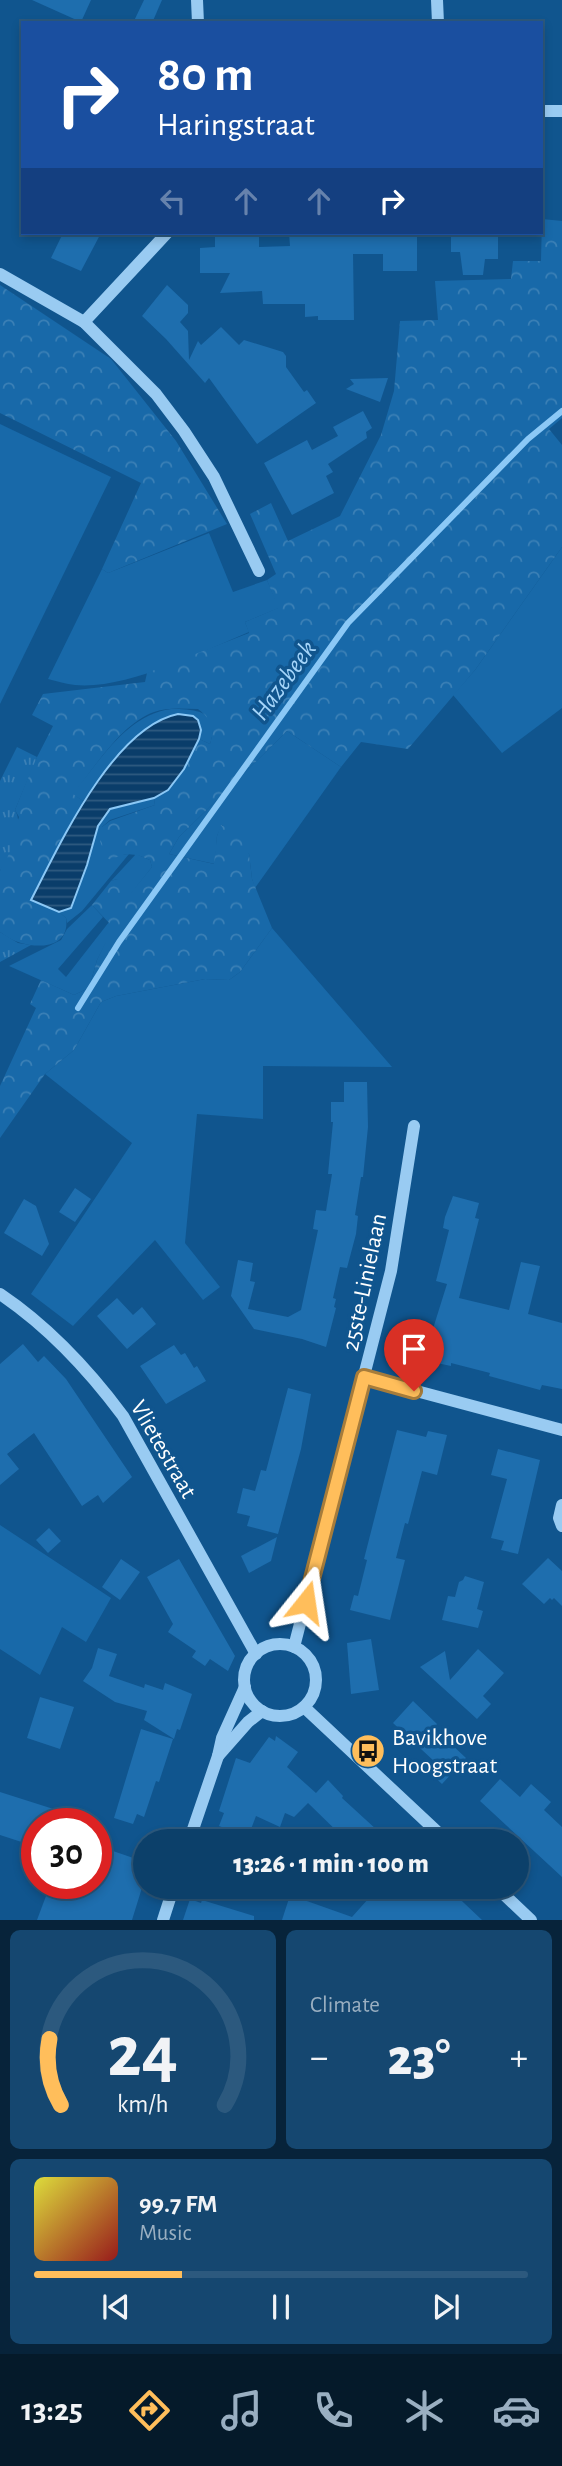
<!DOCTYPE html>
<html lang="en">
<head>
<meta charset="utf-8">
<style>
  body { margin:0; font-family:"Alegreya Sans",sans-serif; background:#154770; color:#f1f3f6; height:100vh; display:flex; flex-direction:column; font-size:26px; white-space:nowrap }
  * { box-sizing:border-box; margin:0 }
  p { font-size:23px; color:#9aafc1 }
  .icon { flex:none; width:38px; height:38px; fill:none; stroke:currentColor; stroke-width:2; stroke-linecap:round; stroke-linejoin:round }
  .map { position:relative; height:1920px; overflow:hidden }
  .drawer { display:flex; flex-direction:column; gap:10px; padding:10px; background:#07233a; flex:1 }
  .drawer>* { flex:none }
  .hud { position:absolute; left:21px; top:21px; width:522px; height:214px; border-radius:0px; box-shadow:0 4px 10px #0003,0 0 0 2px #2c597e; background:#1a4fa0; color:#fff; overflow:hidden }
  .speed { position:absolute; left:21px; top:1808px; display:flex; gap:14px; font-size:35px; font-weight:700; text-align:center }
  .speed>* { display:grid; place-content:center; width:91px; height:91px; border-radius:50%; background:#0c406a; box-shadow:0 4px 10px #0003,0 0 0 2px #2c597e; line-height:1 }
  .speed .limit { border:10px solid #d22; background:#fff; color:#111 }
  .pin { position:absolute; display:grid; place-items:center; width:60px; height:60px; color:#fff; margin:-72px -30px; border-radius:50% 50% 50% 0; rotate:-45deg; box-shadow:0 0 7px #0007 }
  .pin .icon { rotate:45deg }
  .me { position:absolute; width:77px; margin:-38px; rotate:15deg; stroke-linejoin:round; filter:drop-shadow(0 0 5px #0008) }
  .turn { display:flex; align-items:center; gap:24px; height:147px; padding:0 21px; font-size:32px }
  .turn .icon { width:91px; height:91px; stroke-width:2.5 }
  .turn b { display:block; font-size:49px; line-height:60px }
  .lanes { display:flex; align-items:center; height:66px; padding:0 21px; background:#0003; justify-content:center; gap:35px; direction:ltr }
  .lanes .off { opacity:.35 }
  .big { font-size:52px; font-weight:800; line-height:1.1 }
  .drawer .widget { flex:1; display:flex; flex-direction:column; justify-content:center; gap:10px; min-width:0; padding:0 24px; border-radius:10px; background:#154770 }
  .drawer .dial { align-items:center; gap:0 }
  .dial svg { height:182px; overflow:visible; fill:none; stroke:#2c597e; stroke-width:7; stroke-linecap:round; text-anchor:middle }
  .dial text { fill:#f1f3f6; stroke:none }
  .song { display:flex; align-items:center; gap:21px }
  .cover { width:84px; height:84px; border-radius:10px; background:linear-gradient(135deg,hsl(60 70% 55%),hsl(0 70% 35%)) }
  .played { height:7px; border-radius:4px; background:linear-gradient(90deg,#ffbe5b 30%,#2c597e 30%) }
  .keys { display:flex; justify-content:space-around; direction:ltr }
  .heat { display:flex; justify-content:space-between; align-items:center; font-size:38px; direction:ltr }
  .drawer .tiles { flex:1; display:grid; gap:10px; grid-template-columns:1fr 1fr }
  .widget:last-child { grid-column:span 2 }
  .trip { position:absolute; left:133px; top:1829px; width:396px; height:70px; border-radius:35px; background:#0c406a; box-shadow:0 4px 10px #0003,0 0 0 2px #2c597e; font-weight:800; line-height:70px; text-align:center }
  .tab-bar { display:flex; height:112px; justify-content:space-around; align-items:center; background:#051a2a; color:#9aafc1 }
  .tab-bar .icon { width:49px; height:49px }
  .tab-bar .current { color:#ffbe5b }
  .tab-bar b { font-size:32px; color:#f1f3f6 }
  .map>svg:first-child { display:block }
  .green { fill:#1869a9 }
  .forest { fill:url(#forest-crowns) }
  .park { fill:url(#park-tufts) }
  .water { fill:url(#water-rules); stroke:#8bc8f6; stroke-width:2 }
  .lines { fill:none; stroke-linecap:round; stroke-linejoin:round }
  .stream { stroke:#8bc8f6; stroke-width:6 }
  .building { fill:#1e6eae }
  .minor { stroke:#99cbf2; stroke-width:12 }
  .route-casing { stroke:#a67c3b; stroke-width:18 }
  .route { stroke:#ffbe5b; stroke-width:12 }
  .labels { text-anchor:middle; stroke-width:7; stroke-linejoin:round; paint-order:stroke }
  .street-label { font-size:24px; fill:#fff; stroke:#10558e }
  .poi-label { font-size:24px; fill:#fff; stroke:#10558e; text-anchor:start }
  .water-label { font-size:26px; font-style:italic; fill:#a5d5fa; stroke:#10558e }
</style>
</head>
<body>
<div class="map">
<svg width="562" height="1920" viewBox="0 0 562 1920">
  <defs>
    <pattern id="forest-crowns" width="20" height="18" patternUnits="userSpaceOnUse" patternTransform="scale(1.75)"><rect width="20" height="18" fill="#1869a9"/><path d="M2 6a3 3 0 1 1 6 0M12 15a3 3 0 1 1 6 0" fill="none" stroke="#3b80b6"/></pattern>
    <pattern id="park-tufts" width="24" height="20" patternUnits="userSpaceOnUse" patternTransform="scale(1.75)"><rect width="24" height="20" fill="#1869a9"/><path d="M3 7l-1-3M5 7V3M7 7l1-3M15 17l-1-3M17 17v-4M19 17l1-3" fill="none" stroke="#3b80b6"/></pattern>
    <pattern id="water-rules" width="6" height="5" patternUnits="userSpaceOnUse" patternTransform="scale(1.75)"><rect width="6" height="5" fill="#0a3d6a"/><path d="M0 2.5h6" fill="none" stroke="#2f5a80"/></pattern>
  </defs>
  <rect width="100%" height="100%" fill="#10558e"/>
  <g class="green">
    <path d="M0,424l111,53 -111,227z"/>
    <path d="M209,533l24,59 34,-12 12,28 -34,14 4,10c-48,20 -123,58 -174,53 -9,-1 -18,-4 -27,-6l54,-110 6,4z"/>
    <path d="M562,547v161l-60,45 -49,-58 22,-25z"/>
    <path d="M171,709c26,0 50,2 39,35l-11,-5 2,-10 -3,-9 -62,17 -53,64 -11,-7c28,-33 54,-79 99,-85z"/>
    <path d="M287,731l54,36 -86,121 -3,-9 -3,-25 -27,-29 -5,11 -2,28 -46,-10 10,-17z"/>
    <path d="M154,798l1,7 -45,15 -8,7 17,28 10,-1 -47,57 -15,12 -1,-5 -7,-6 7,-2 21,-45 11,-39 12,-17z"/>
    <path d="M136,854l14,6 2,7 -22,28 -13,-16 -6,2z"/>
    <path d="M92,905l11,12 -45,52 8,8 43,-55 5,5 -17,33 -8,28 -15,7 -65,-29 52,-26 6,-11z"/>
    <path d="M272,928l120,139 -129,-1v53l-66,-5 -12,129 35,44 -17,13 -48,-60 -82,86 -42,-32 101,-151 -87,-69 29,-24 27,-48 15,-6 89,-17 24,1 11,-8z"/>
    <path d="M0,1525l111,73 -25,44 -24,-15 -22,48 -40,-26z"/>
  </g>
  <g class="forest">
    <path d="M542,219l20,2v197l-13,11 13,16v102l-87,123 -67,79 -47,-7 -20,25 -54,-36 -108,106 -10,17 45,10 3,-28 4,-11 20,10 8,19 3,25 20,49 -32,44 -11,8 -24,-1 -89,17 -15,6 -27,48 -29,24 -45,64v-52l36,-78 -6,-4 11,-24 33,15 15,-7 8,-28 16,-33 -21,-22 19,-24 6,-2 9,3 4,12 22,-27 -2,-7c-13,-6 -25,-9 -38,0l-6,-2 -6,-17 2,-14 8,-6 45,-16 -1,-7c23,-13 33,-35 45,-59l11,5c5,-16 2,-24 -12,-35 -14,0 -30,-2 -44,3 -32,11 -60,56 -81,82l10,7 -52,99 28,12 7,6c4,28 -24,31 -45,25 -8,-2 -15,-7 -21,-11v-61l19,-54 -4,-7 18,-45 20,-39 -21,-11 11,-21 102,-12 2,-9 102,-40 -4,-11 33,-14 -11,-28 9,-6 -26,-60 21,-11 17,38 52,-25 41,-81 13,-44 6,-70 38,-1 -3,-39 76,-2 2,-18h28z"/>
    <path d="M0,285l111,74 65,82 51,83 -119,49 -6,-4 39,-86 -141,-70z"/>
  </g>
  <g class="park">
    <path d="M17,747l20,10 -22,53c10,17 -6,45 -15,61v-90z"/>
    <path d="M0,932l18,11 13,2 -31,17z"/>
  </g>
  <path class="water" d="M178,714l15,2 5,4 3,10 -2,9 -15,30 -16,21 -14,8 -44,11 -12,17 -11,39 -16,43 -12,4 -28,-12c28,-54 82,-173 147,-186z"/>
  <g class="lines">
    <path class="stream" d="M78,1008l41,-66 229,-319 180,-184 34,-28"/>
  </g>
  <g class="building">
    <path d="M32,0h59l-10,22z"/>
    <path d="M144,0h18l-10,23h-19z"/>
    <path d="M63,233h38l-20,38 -30,-13z"/>
    <path d="M215,233h44v14l31,-1 -1,-13h128v38h-34v-17h-30l1,66h-36v-4l-13,1v-13h-42l-1,-13 -42,2 10,-20h-30v-25l15,-1z"/>
    <path d="M451,233h35v3l12,-1v24h-13l-2,16h-20l-3,-23h-9z"/>
    <path d="M167,285l21,20v8l-8,9 8,9 1,29 9,-19 3,4 20,-18 18,18 5,-5 39,12 3,4v11l18,25 3,-2 9,13 -59,41 -48,-66 -4,5 -39,-44 -24,-23z"/>
    <path d="M388,378l-8,24 -34,-13 8,-5 -4,-5z"/>
    <path d="M363,411l9,17 -6,4 1,6 -39,26 5,8 -7,4 8,17 -42,22 -28,-52 43,-23 5,10 26,-14 -5,-9z"/>
    <path d="M344,1082h23l1,45 -5,50h-2l-6,38 3,1 -2,18 -9,34 -7,-1 -7,31 3,1 -2,8 2,1 -10,39 -24,-8 -48,-10 -23,-33 7,-36 15,3 -3,18 5,1 -7,27 40,8 13,-7 17,-80 -5,-1 3,-19 10,1 6,-37h-4l5,-52h-2v-20h13z"/>
    <path d="M75,1188l16,11 -16,23 -16,-10z"/>
    <path d="M453,1196l26,7 -4,15 4,1 -20,79 50,12 12,-48 19,4 -12,48 34,9v66l-20,-4 -2,5 -51,-14 1,-3 -39,-10v3l-19,-4 1,-4 -17,-4 6,-22 9,3 16,-51 -11,-3 13,-51 -6,-2 2,-11z"/>
    <path d="M24,1199l12,7 13,38 -7,12 -38,-23z"/>
    <path d="M117,1298l16,17 9,-8 14,17 -29,25 -30,-33z"/>
    <path d="M23,1344l15,18 6,-6 22,23 66,98 -29,26 -5,-8 -16,11 -48,-73 -27,21 12,15 -19,16v-121z"/>
    <path d="M174,1345l7,10 4,-2 9,15 3,-2 9,15 -40,23 -26,-38z"/>
    <path d="M288,1388l23,6 -10,55 -23,85 -31,-8 3,-10 -13,-3 6,-25 12,3 6,-21 5,1z"/>
    <path d="M397,1430l29,7 2,-6 19,4 -10,40 -15,-4 -14,53 -3,-1 -9,35 9,2 -15,60 -40,-10 4,-15 4,1 9,-36 -3,-1z"/>
    <path d="M498,1449l42,11 -22,94 -17,-4 3,-9 -13,-3 16,-59 -16,-4z"/>
    <path d="M49,1528l12,13 -13,12 -12,-13z"/>
    <path d="M277,1537l-6,24 -22,12 -8,-17z"/>
    <path d="M548,1558l14,13v35l-8,-8 -2,2 -2,-2 -6,6 -22,-20z"/>
    <path d="M121,1559l19,13 -20,28 -18,-13z"/>
    <path d="M179,1559l56,97 -7,15 -18,-12 -5,7 -13,-9 4,-6 -28,-19 5,-8 -26,-47z"/>
    <path d="M465,1576l19,6 -7,27 6,2 -5,17 -36,-8 6,-24 7,1 4,-15 4,-2z"/>
    <path d="M371,1639l8,51 -28,4 -4,-51z"/>
    <path d="M98,1648l19,6 -8,22 35,12 1,-4 18,6 2,-7 27,11 -12,36 -3,-1 -3,10 -30,-19 3,-9 -32,-9 -32,-21 9,-13z"/>
    <path d="M478,1649l26,24 -21,23 8,8 -14,15 -57,-52 25,-16 5,29z"/>
    <path d="M40,1697l34,10 -14,42 -33,-11z"/>
    <path d="M413,1701l24,23 -3,4 32,30 -24,26 -15,-14 8,-8 -42,-39z"/>
    <path d="M141,1729l32,10 -14,43 -3,-1 -12,36 -7,-3 -4,10 -19,-6z"/>
    <path d="M276,1736l22,16 -11,15 29,26 12,-13 15,16 -1,2 47,43h-42l-39,-38 -14,14 -9,-4 -5,14 -24,-11 -8,21 -29,-11 5,-13 -5,-2 17,-53 14,5 19,-26 6,4z"/>
    <path d="M500,1779l20,18 11,-13 20,18 -7,8 18,17v50l-82,-76z"/>
    <path d="M0,1792l88,28v4h-51v23l-37,-12z"/>
    <path d="M113,1851l32,11v16l-13,42h-95l12,-32h5l1,-2 7,2 2,-5h11l21,7v-38l9,3z"/>
    <path d="M293,1886h16l-5,14 48,17 17,-19 -13,-12h90l36,34h-200z"/>
    <path d="M190,1899l11,4 1,-3 52,16v4h-71z"/>
  </g>
  <g class="lines">
    <g class="minor">
      <path d="M197,0l1,23"/>
      <path d="M437,0l1,23"/>
      <path d="M541,111h21"/>
      <path d="M0,274l84,48 72,72 28,37 30,46 45,94"/>
      <path d="M84,322l83,-89"/>
      <path d="M0,1294c49,33 88,75 123,122l133,238"/>
      <path d="M364,1377l198,53"/>
      <path d="M562,1505l-3,13 3,8"/>
      <circle cx="280" cy="1680" r="36"/>
      <path d="M294,1647l97,-376 23,-145"/>
      <path d="M304,1707l143,134"/>
      <path d="M218,1756l30,-34 14,-11"/>
      <path d="M189,1841l29,-85 4,-18 23,-51"/>
      <path d="M495,1886l36,34"/>
      <path d="M163,1920l11,-34"/>
    </g>
  </g>
  <g class="lines">
    <g class="route-casing">
      <path id="route" d="M306,1602l58,-225 50,14"/>
    </g>
    <use href="#route" class="route"/>
  </g>
  <defs>
    <g id="bus-disc" transform="scale(1.75)"><circle r="9.5" fill="#ffbe5b" stroke="#10558e"/><path d="M-5-6H5V4H4V6H2V4H-2V6H-4V4H-5ZM-3.5-4V0h7V-4ZM-3.5 1.2v1.5H-2V1.2ZM2 1.2v1.5H3.5V1.2Z" fill="#111"/></g>
  </defs>
  <g fill-rule="evenodd">
    <use href="#bus-disc" x="368" y="1751"/>
  </g>
  <g class="labels">
    <g class="street-label">
      <text transform="translate(364 1282) rotate(-78)" y="8">25ste-Linielaan</text>
      <text transform="translate(164 1449) rotate(60)" y="8">Vlietestraat</text>
    </g>
    <g class="poi-label">
      <text x="392" y="1745">Bavikhove<tspan x="392" dy="28">Hoogstraat</tspan></text>
    </g>
    <g class="water-label">
      <text transform="translate(283 680) rotate(-54)" y="9">Hazebeek</text>
    </g>
  </g>
</svg>
<div class="speed"><div class="limit">30</div></div>
<div class="pin" style="left:414px;top:1391px;background:#d93025"><svg class="icon" aria-label="arrive" viewBox="0 0 24 24"><path d="M6 21V4h12l-3 4 3 4H6"/></svg></div>
<svg class="me" style="left:306px;top:1602px" viewBox="-20 -20 40 40"><path d="M0-17L14 15 0 8-14 15z" fill="#ffbe5b" stroke="#fff" stroke-width="4"/></svg>
<div class="trip">13:26 · 1 min · 100 m</div>
<div class="hud">
<div class="turn"><svg class="icon" aria-label="right" viewBox="0 0 24 24"><path d="M7 20v-9h11M14 6l5 5-5 5"/></svg><div><b>80 m</b>Haringstraat</div></div>
<div class="lanes"><svg class="icon off" aria-label="left" viewBox="0 0 24 24"><path d="M17 20v-9H6M10 6l-5 5 5 5"/></svg><svg class="icon off" aria-label="ahead" viewBox="0 0 24 24"><path d="M12 20V5M6 11l6-6 6 6"/></svg><svg class="icon off" aria-label="ahead" viewBox="0 0 24 24"><path d="M12 20V5M6 11l6-6 6 6"/></svg><svg class="icon" aria-label="right" viewBox="0 0 24 24"><path d="M7 20v-9h11M14 6l5 5-5 5"/></svg></div>
</div>
</div>
<section class="drawer">
<div class="tiles">
<div class="widget dial"><svg viewBox="0 0 100 80">
<path d="M14 69A42 42 0 1 1 86 69"/>
<path d="M14 69A42 42 0 0 1 9 40" stroke="#ffbe5b"/>
<text x="50" y="56" font-size="32" font-weight="700">24</text>
<text x="50" y="72" font-size="11">km/h</text>
</svg></div>
<div class="widget"><p>Climate</p>
<div class="heat"><a>−</a><b class="big">23°</b><a>+</a></div>
</div>
<div class="widget">
<div class="song"><i class="cover"></i><div><b>99.7 FM</b><p>Music</p></div></div>
<div class="played"></div>
<div class="keys"><svg class="icon" aria-label="previous" viewBox="0 0 24 24"><path d="M18 5L8 12l10 7zM5 5v14"/></svg><svg class="icon" aria-label="pause" viewBox="0 0 24 24"><path d="M8 5v14M16 5v14"/></svg><svg class="icon" aria-label="next" viewBox="0 0 24 24"><path d="M6 5l10 7-10 7zM19 5v14"/></svg></div>
</div>
</div>
</section>
<nav class="tab-bar">
<b>13:25</b>
<svg class="icon current" aria-label="directions" viewBox="0 0 24 24"><path d="M12 3l9 9-9 9-9-9zM9 14v-3h6M13 9l2 2-2 2"/></svg>
<svg class="icon" aria-label="music" viewBox="0 0 24 24"><path d="M9 18V5l10-2v13"/><circle cx="6" cy="18" r="3"/><circle cx="16" cy="16" r="3"/></svg>
<svg class="icon" aria-label="phone" viewBox="0 0 24 24"><path d="M5 4h4l2 5-3 2q2 4 5 5l2-3 5 2v4C11 20 4 13 5 4z"/></svg>
<svg class="icon" aria-label="climate" viewBox="0 0 24 24"><path d="M12 3v18M4 7l16 10M4 17L20 7"/></svg>
<svg class="icon" aria-label="car" viewBox="0 0 24 24"><path d="M5 17H2v-5l4-1 3-4h7l3 4 3 1v5h-3M9 17h6M6 11h13"/><circle cx="7" cy="17" r="2"/><circle cx="17" cy="17" r="2"/></svg>
</nav>
</body>
</html>
